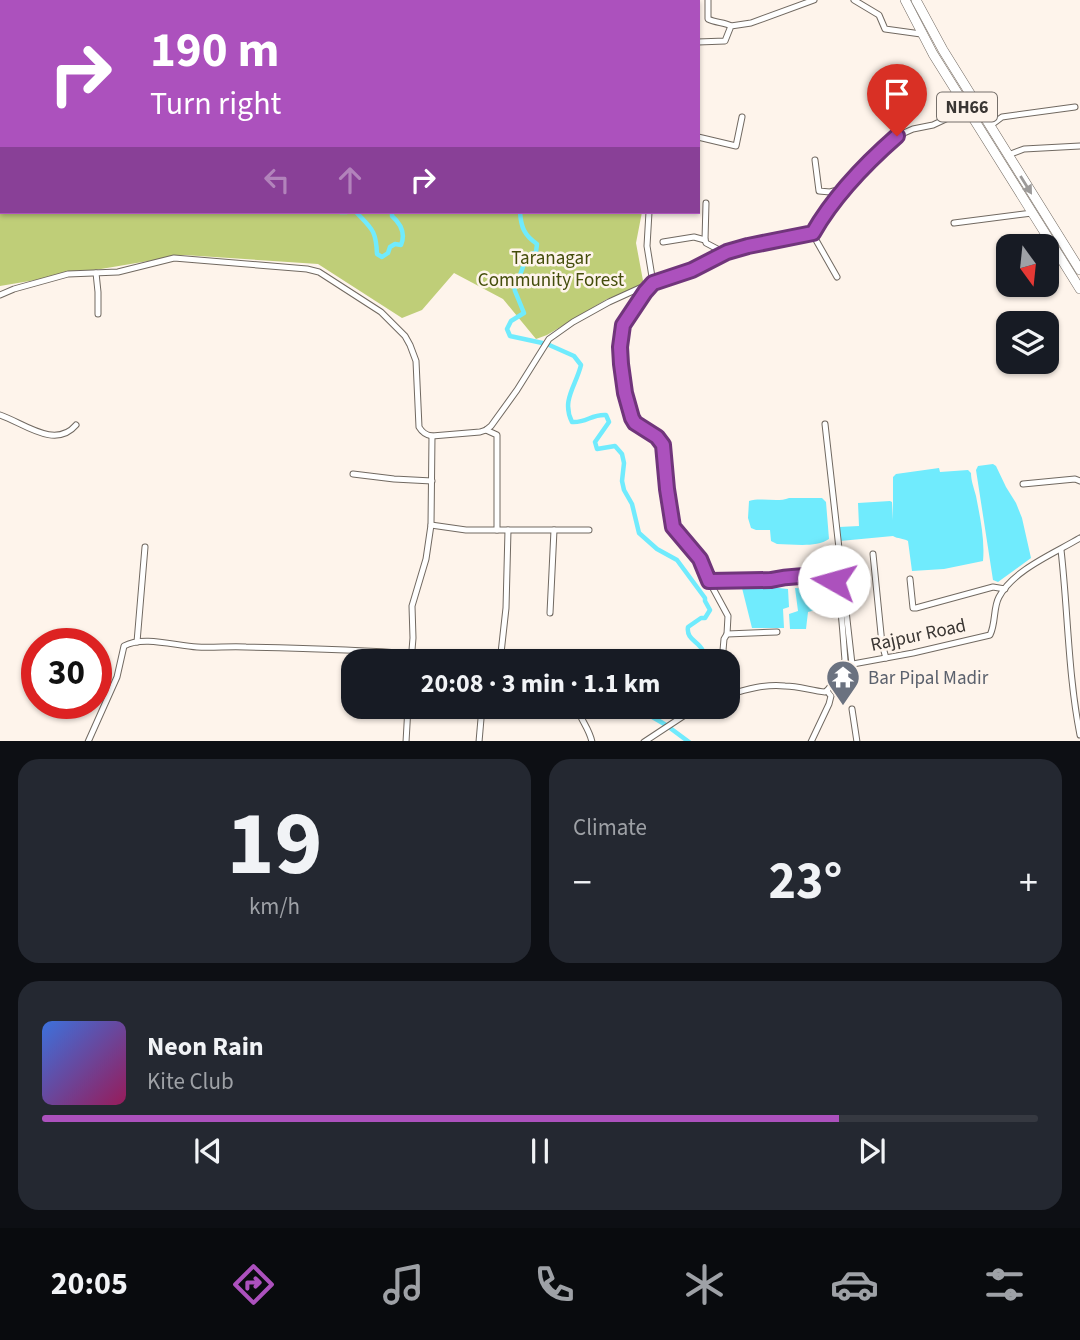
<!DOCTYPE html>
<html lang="en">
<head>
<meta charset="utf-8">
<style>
  body { margin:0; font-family:"Source Sans 3",sans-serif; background:#242831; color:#f1f3f6; height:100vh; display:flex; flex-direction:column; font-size:26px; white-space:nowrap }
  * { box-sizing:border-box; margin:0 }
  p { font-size:23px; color:#9ea1a6 }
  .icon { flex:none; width:38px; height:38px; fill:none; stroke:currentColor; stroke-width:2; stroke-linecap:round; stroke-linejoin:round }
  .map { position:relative; height:741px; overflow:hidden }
  .details { display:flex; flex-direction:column; gap:18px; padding:18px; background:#0d0f14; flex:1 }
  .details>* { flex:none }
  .top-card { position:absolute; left:0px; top:0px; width:700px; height:214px; box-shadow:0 2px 5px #0004; background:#ac51bd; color:#fff; overflow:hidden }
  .needle { width:46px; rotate:165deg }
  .tools { position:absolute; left:996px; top:234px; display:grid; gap:14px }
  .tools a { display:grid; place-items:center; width:63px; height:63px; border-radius:14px; background:#171b24; box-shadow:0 2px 5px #0004; font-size:35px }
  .speed { position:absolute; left:21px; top:628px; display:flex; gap:14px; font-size:35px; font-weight:700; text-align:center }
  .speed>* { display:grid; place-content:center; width:91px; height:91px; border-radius:50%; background:#171b24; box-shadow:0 2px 5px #0004; line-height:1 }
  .speed .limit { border:10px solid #d22; background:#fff; color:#111 }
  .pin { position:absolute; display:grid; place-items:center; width:60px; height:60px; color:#fff; margin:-72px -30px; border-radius:50% 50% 50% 0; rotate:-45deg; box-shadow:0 0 7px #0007 }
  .pin .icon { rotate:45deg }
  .me { position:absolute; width:77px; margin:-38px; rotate:277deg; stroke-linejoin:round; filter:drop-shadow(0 0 5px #0008) }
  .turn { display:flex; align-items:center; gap:24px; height:147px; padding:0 35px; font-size:32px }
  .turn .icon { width:91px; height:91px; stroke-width:2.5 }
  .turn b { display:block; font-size:49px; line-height:60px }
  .lanes { display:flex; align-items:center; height:66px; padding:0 35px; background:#0003; justify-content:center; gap:35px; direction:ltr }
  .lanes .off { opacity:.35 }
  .big { font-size:52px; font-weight:700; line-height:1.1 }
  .details .card { flex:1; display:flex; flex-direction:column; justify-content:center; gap:10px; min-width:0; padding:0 24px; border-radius:21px; background:#242831 }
  .details .dial { align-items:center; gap:0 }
  .dial b { font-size:91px; line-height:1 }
  .song { display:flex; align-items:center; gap:21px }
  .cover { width:84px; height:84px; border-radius:10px; background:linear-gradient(135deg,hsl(220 70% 55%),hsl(330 70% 35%)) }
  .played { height:7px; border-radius:4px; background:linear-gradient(90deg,#ac51bd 80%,#363941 80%) }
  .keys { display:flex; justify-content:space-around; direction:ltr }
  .heat { display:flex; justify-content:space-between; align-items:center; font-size:38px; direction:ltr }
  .details .tiles { flex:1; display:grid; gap:18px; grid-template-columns:1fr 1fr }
  .card:last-child { grid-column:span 2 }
  .trip { position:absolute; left:341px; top:649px; width:399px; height:70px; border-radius:21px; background:#171b24; box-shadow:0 2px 5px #0004; font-weight:700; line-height:70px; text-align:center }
  .tab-bar { display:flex; height:112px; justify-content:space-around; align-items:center; background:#090b0e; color:#9ea1a6 }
  .tab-bar .icon { width:49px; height:49px }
  .tab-bar .selected { color:#ac51bd }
  .tab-bar b { font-size:32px; color:#f1f3f6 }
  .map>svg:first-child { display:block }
  .forest { fill:#bfce78 }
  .water { fill:#70ebfd }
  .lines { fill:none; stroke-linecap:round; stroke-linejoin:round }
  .canal { stroke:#70ebfd; stroke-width:4.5 }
  .street-casing { stroke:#716961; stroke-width:7 }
  .highway-casing { stroke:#716961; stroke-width:10 }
  .street { stroke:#fff; stroke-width:5 }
  .highway { stroke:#fff; stroke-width:9 }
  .oneway { fill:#9c9a99 }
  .route-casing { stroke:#70357b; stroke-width:18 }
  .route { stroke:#ac51bd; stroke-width:12 }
  .labels { text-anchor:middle; stroke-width:5; stroke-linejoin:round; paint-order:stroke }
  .shield { fill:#fef4eb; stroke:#756f6a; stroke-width:2 }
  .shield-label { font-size:18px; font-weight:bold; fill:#3a3633 }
  .park-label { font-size:19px; fill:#444d0b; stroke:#fef4eb }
  .street-label { font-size:19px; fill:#3a3633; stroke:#fef4eb }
  .worship-label { font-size:19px; fill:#5b616d; stroke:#fef4eb; text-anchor:start }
</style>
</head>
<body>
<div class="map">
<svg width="1080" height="742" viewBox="0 0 1080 742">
  <rect width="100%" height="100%" fill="#fef4eb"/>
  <path class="forest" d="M0,0h498l1,2h-497v210h640l-6,31 8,43 -37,13 -60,36 -11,4 -33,-40 -49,-26 -32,37 -20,8 -84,-54 -134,-9 -184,31z"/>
  <g class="water">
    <path d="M993,464l3,2 10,21 10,16 6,15 9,40 -33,24 -5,-2 -17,-110 2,-4z"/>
    <path d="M939,468l1,4 28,-2 3,3c0,8 3,15 5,23 4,21 9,43 7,65l-39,8 -32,2 -4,-30c-5,-3 -10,-2 -15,-5l-53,5 -1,-14 20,-1 -1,-23 32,-2 2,1 1,18v-43l3,-3z"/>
    <path d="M789,498h33l4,4 3,37c-13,9 -36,5 -52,5l-6,-3 -1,-11h-14l-5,-2 -3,-10 1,-17c13,-4 28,2 40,-3z"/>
    <path d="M741,584l47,5 1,18 -6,2 1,19h-32z"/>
    <path d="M795,588l27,2 1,18 -15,4 -2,17h-16l-1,-15 9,-3z"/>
  </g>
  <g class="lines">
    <g class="canal">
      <path d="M276,2l3,-2"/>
      <path d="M340,212h7"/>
      <path d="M356,212c16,17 20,18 21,42l5,3 6,-4 2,-6 5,-3 6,1c5,-12 0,-21 -9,-29v-4"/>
      <path d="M520,212c1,15 4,23 17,32l-1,8 -9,4 -7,19 -7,6 2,10 9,22 -13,8 -4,8 3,7 37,8 27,12 7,9c-5,21 -20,35 -9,57 15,1 19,-8 34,-7l3,7 -14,20 2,7 18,-3 7,8 2,9 -2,18 2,9 8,14 7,29 18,16 20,11 28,38v3l5,9 -5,8h-4l-13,9c-2,13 11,14 15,24l-1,6 -8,5"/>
      <path d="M644,707l5,8 17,10 23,17"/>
    </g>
    <g class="street-casing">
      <g id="street">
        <path d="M508,0v2"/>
        <path d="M708,0v19c8,4 16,3 23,7"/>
        <path d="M854,0l25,15 6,14 36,5"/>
        <path d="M578,2l2,-2"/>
        <path d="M698,42l27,-1 6,-15 20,-3 63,-23"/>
        <path d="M990,126l12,-9 73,-10"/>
        <path d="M698,137l38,9 6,-29"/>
        <path d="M1008,155l16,-6 56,-3"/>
        <path d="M815,160l4,31 11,1 15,-4"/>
        <path d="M706,203l-1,37 1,3 19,10"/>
        <path d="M649,212l-2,34 6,37 -8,9 -22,33 -4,22 6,46 7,25 3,5 22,14 6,8 4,44 6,38 27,32 9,22 19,35 -1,18 -3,5 -2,23"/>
        <path d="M954,223l78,-10"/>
        <path d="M812,233l25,44"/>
        <path d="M663,242l31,-5 11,3"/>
        <path d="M96,273l2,19v22"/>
        <path d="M0,295l14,-6 54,-15 50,-2 56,-14 133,11 12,3 62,40 24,24 5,9 6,16 3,66c3,5 6,8 13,9l48,-4 6,-2 5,-4 26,-36 32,-51 24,-17 36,-20 33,-15 50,-17 35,-18 21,-6 64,-13 12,-20 21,-25 34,-36 18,-16 16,-7 20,-4 34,-16"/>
        <path d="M0,415c22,7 55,35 76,10"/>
        <path d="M825,424l27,240"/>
        <path d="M486,430l11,5v95"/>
        <path d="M353,474l41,5 38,2"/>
        <path d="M1023,484l52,-5 5,2"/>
        <path d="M431,525l35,5h42l-2,78 -6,54"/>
        <path d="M508,530h81"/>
        <path d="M1061,550c7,61 7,124 19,185"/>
        <path d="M873,554l9,90 4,14"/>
        <path d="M910,579l3,29h3l77,-21 12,2"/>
        <path d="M709,581l62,-1c15,-4 39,-7 51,1l11,-2c9,16 10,61 12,81l-3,5"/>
        <path d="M550,613l4,-83"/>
        <path d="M727,634l50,-2"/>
        <path d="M137,642l8,-95"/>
        <path d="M411,662l2,-24 -1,-32 14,-47 5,-34 1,-89"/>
        <path d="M728,695c19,-6 37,-11 57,-9 14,0 27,5 40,6 8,-5 11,-18 17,-26l71,-13 77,-18c6,-12 3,-27 9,-38 14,-27 56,-44 81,-59"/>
        <path d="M577,707c4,14 12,21 15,35"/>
        <path d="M852,709l5,33"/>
        <path d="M88,742l29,-65 7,-31c19,-11 52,0 73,1 16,1 33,-1 49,0 55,1 110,2 166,7"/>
        <path d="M406,742l2,-35"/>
        <path d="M479,742l3,-35"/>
        <path d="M644,742l44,-29 12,-6"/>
        <path d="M811,742l18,-38 2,-8 -4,-5"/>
      </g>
    </g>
    <g class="highway-casing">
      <g id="highway">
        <path d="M905,0l28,54 147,235"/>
        <path d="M916,0l27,50 137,220"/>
      </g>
    </g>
    <use href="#street" class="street"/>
    <use href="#highway" class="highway"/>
  </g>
  <defs><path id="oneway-solid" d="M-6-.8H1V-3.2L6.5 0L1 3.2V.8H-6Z" transform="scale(1.75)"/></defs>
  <use class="oneway" href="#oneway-solid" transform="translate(1026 185) rotate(58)"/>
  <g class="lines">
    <g class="route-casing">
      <path id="route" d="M834,581l-1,-2 -11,2c-10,-8 -38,-4 -51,-1l-62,1 -9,-22 -27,-32 -6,-38 -4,-44 -6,-8 -22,-14 -3,-5 -7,-25 -4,-29 -1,-17 3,-22 22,-33 8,-9 39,-13 35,-18 21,-6 65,-13c21,-37 52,-69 84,-97"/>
    </g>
    <use href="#route" class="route"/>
  </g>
  <defs>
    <g id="temple-pin" transform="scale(1.75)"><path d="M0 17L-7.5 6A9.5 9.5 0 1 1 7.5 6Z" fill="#6b7280" stroke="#fef4eb"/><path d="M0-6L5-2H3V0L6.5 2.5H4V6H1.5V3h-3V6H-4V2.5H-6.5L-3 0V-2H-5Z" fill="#fff"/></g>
  </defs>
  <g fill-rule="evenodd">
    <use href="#temple-pin" x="843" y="677"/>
  </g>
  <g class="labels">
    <rect class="shield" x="937" y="92.5" width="60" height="29" rx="5"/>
    <g class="shield-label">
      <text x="967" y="113">NH66</text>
    </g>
    <g class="park-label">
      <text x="551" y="264">Taranagar<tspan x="551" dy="22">Community Forest</tspan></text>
    </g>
    <g class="street-label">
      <text transform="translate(918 634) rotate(-12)" y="7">Rajpur Road</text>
    </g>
    <g class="worship-label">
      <text x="868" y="684">Bar Pipal Madir</text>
    </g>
  </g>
</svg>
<div class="tools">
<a><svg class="needle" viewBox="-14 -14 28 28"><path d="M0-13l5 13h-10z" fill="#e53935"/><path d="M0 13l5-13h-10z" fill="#9ea1a6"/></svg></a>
<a><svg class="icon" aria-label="layers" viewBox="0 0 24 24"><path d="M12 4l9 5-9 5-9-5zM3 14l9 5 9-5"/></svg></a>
</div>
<div class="speed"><div class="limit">30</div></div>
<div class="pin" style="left:897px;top:136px;background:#d93025"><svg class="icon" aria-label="arrive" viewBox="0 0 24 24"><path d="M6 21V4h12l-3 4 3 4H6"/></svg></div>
<svg class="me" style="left:834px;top:581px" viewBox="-20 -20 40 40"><circle r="19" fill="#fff"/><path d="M0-13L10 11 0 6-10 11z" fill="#ac51bd"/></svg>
<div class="trip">20:08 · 3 min · 1.1 km</div>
<div class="top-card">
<div class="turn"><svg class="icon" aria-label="right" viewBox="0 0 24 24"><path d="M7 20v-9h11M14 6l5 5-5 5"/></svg><div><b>190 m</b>Turn right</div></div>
<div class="lanes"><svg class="icon off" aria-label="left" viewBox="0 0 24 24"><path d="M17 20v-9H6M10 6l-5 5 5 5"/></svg><svg class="icon off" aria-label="ahead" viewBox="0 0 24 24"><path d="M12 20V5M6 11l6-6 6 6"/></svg><svg class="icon" aria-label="right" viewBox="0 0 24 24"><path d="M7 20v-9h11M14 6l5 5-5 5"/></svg></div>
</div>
</div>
<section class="details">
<div class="tiles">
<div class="card dial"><b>19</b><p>km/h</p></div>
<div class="card"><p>Climate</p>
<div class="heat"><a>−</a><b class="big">23°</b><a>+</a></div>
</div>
<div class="card">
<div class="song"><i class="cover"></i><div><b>Neon Rain</b><p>Kite Club</p></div></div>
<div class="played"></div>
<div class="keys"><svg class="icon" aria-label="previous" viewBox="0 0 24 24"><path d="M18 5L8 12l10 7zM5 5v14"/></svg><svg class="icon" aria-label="pause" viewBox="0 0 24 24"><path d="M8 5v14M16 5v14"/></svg><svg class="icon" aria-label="next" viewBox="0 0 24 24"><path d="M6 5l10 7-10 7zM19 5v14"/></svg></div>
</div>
</div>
</section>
<nav class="tab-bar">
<b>20:05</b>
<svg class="icon selected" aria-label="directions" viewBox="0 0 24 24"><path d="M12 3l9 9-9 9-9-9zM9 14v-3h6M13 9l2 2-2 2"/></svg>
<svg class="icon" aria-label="music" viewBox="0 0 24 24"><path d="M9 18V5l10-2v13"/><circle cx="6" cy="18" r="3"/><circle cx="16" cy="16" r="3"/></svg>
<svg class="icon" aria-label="phone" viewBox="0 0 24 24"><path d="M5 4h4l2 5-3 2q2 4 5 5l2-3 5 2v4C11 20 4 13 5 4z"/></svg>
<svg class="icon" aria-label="climate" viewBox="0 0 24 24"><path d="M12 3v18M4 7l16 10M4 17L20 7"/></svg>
<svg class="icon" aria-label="car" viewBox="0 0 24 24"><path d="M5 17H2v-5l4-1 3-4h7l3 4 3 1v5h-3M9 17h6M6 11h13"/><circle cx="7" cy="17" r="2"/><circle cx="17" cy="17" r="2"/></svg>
<svg class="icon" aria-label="filters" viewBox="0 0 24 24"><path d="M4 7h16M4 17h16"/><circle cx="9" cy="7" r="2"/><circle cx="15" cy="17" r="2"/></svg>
</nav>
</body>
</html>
